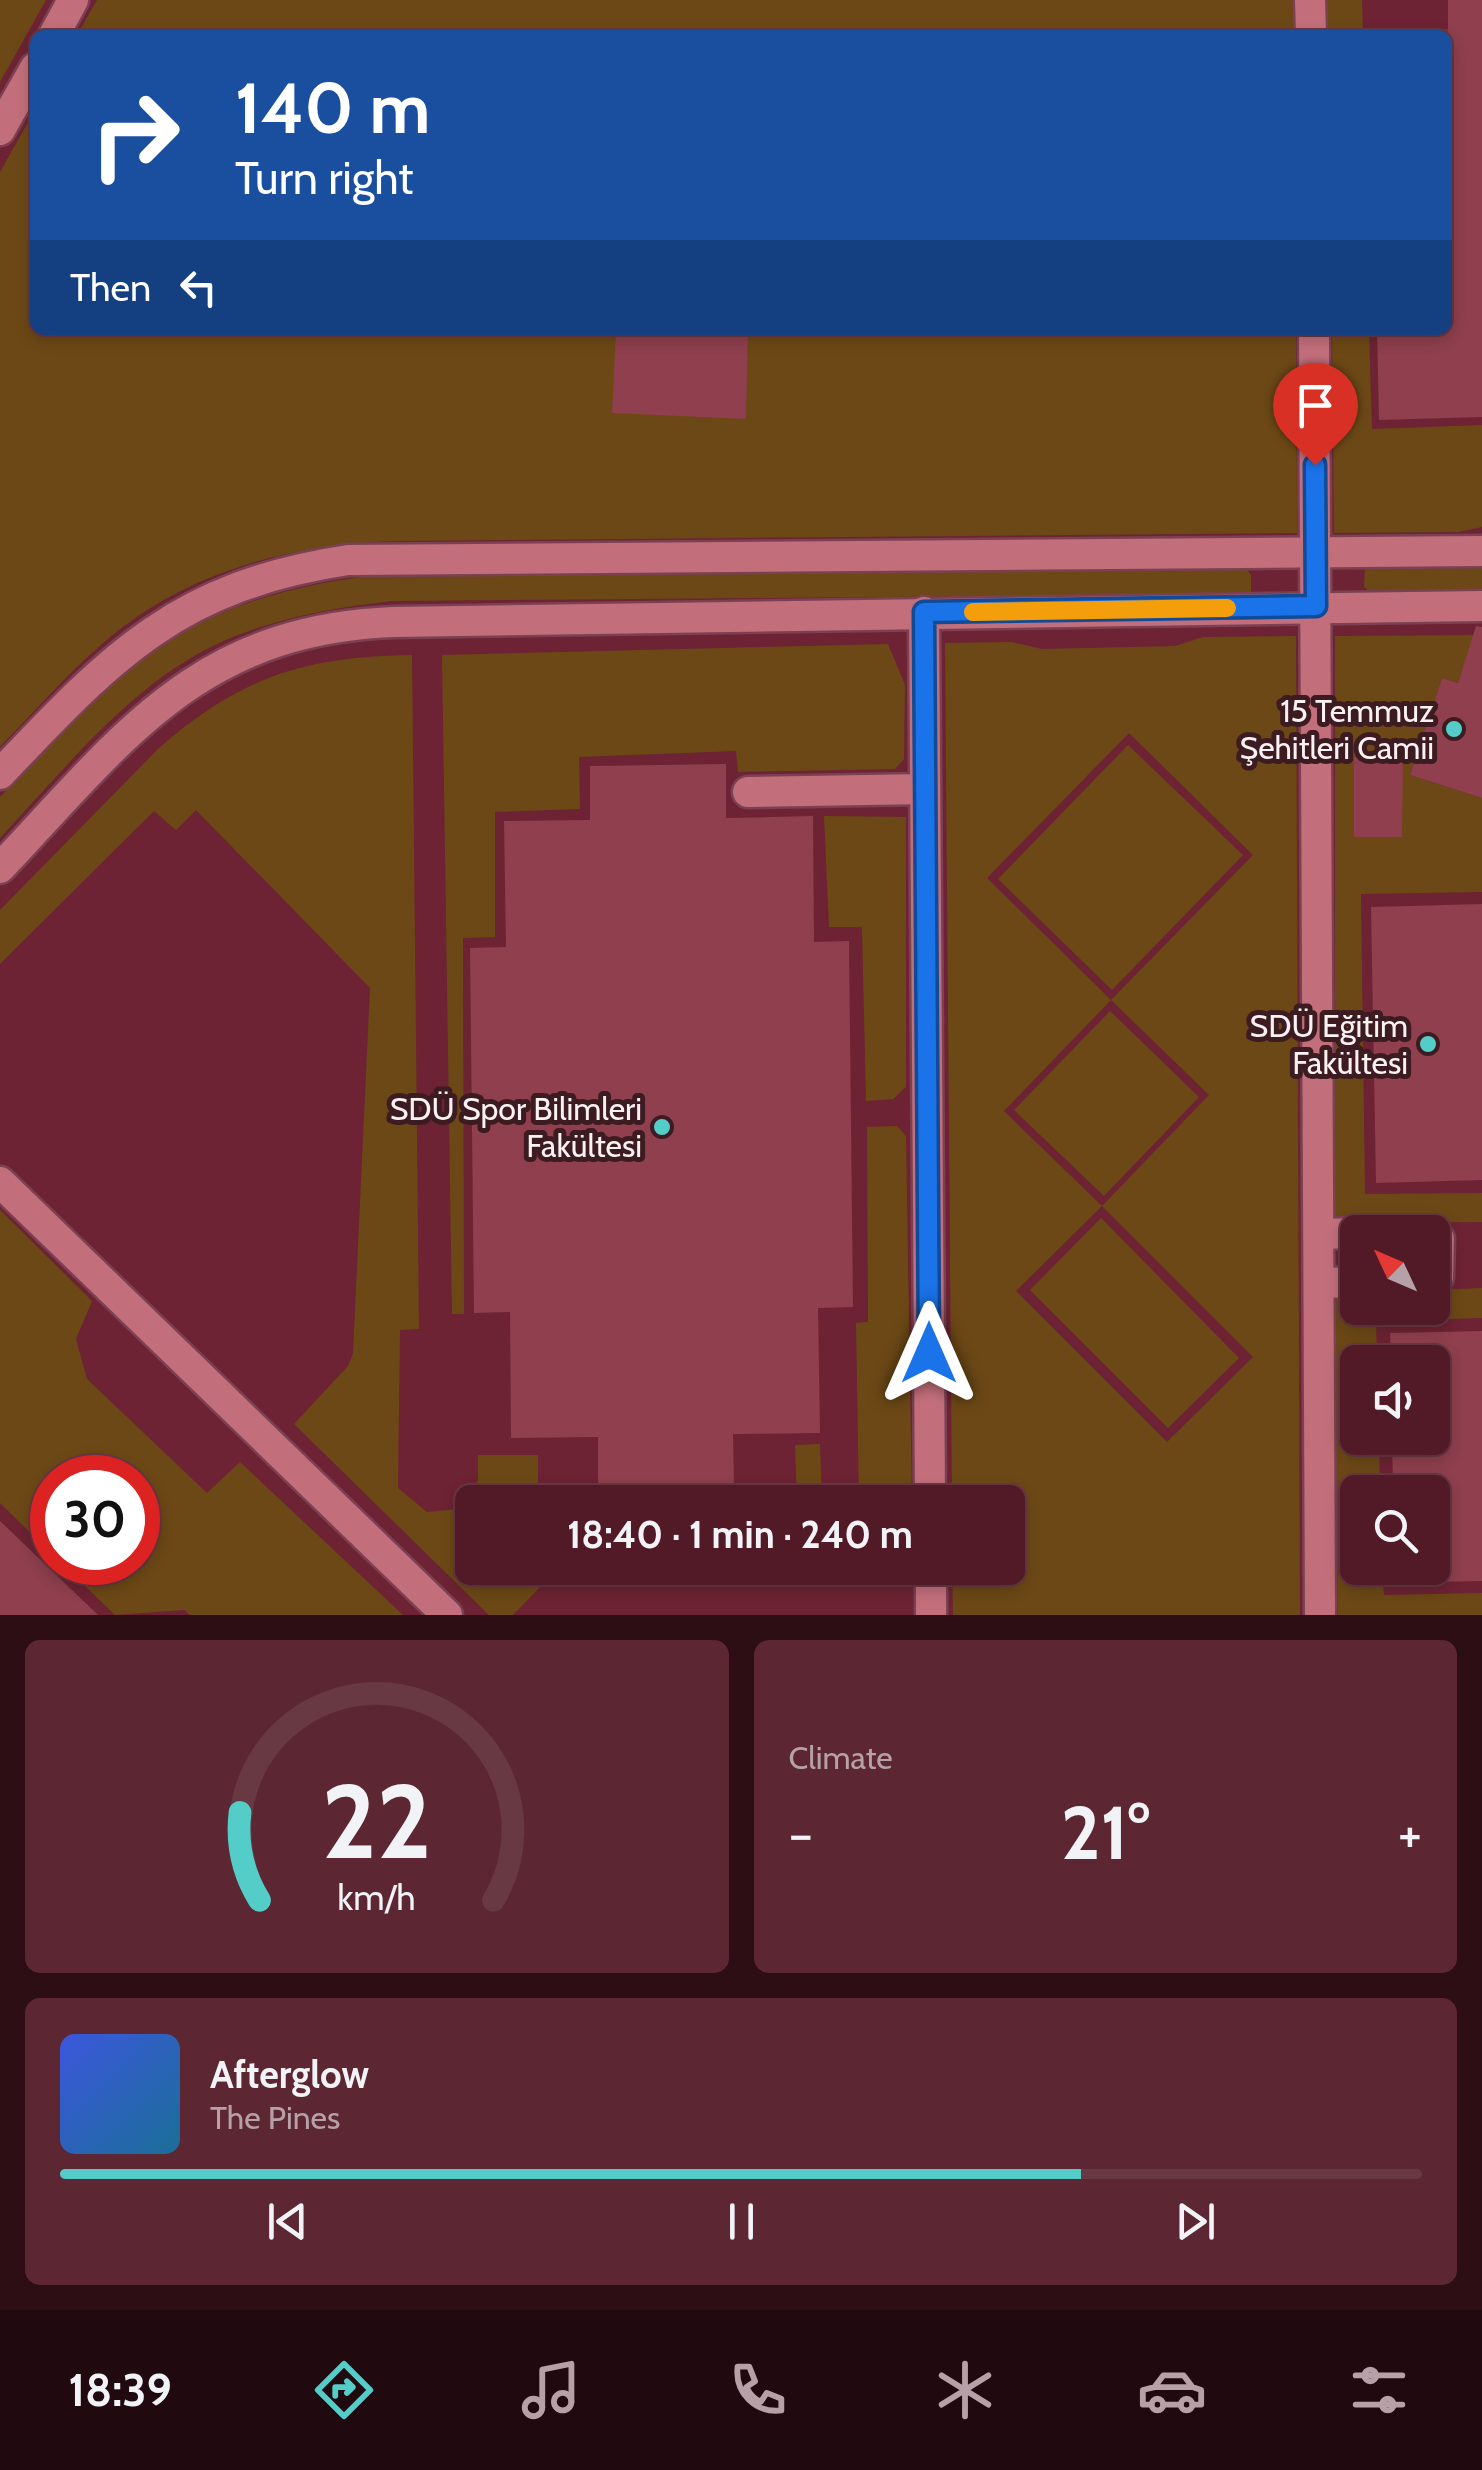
<!DOCTYPE html>
<html lang="en">
<head>
<meta charset="utf-8">
<style>
  body { margin:0; font-family:Cabin,sans-serif; background:#5c2732; color:#f1f3f6; height:100vh; display:flex; flex-direction:column; font-size:38px; white-space:nowrap }
  * { box-sizing:border-box; margin:0 }
  p { font-size:32px; color:#b5a1a7 }
  .icon { flex:none; width:55px; height:55px; fill:none; stroke:currentColor; stroke-width:2; stroke-linecap:round; stroke-linejoin:round }
  .map { position:relative; height:1615px; overflow:hidden }
  .panel { display:flex; flex-direction:column; gap:25px; padding:25px; background:#2d0e15; flex:1 }
  .panel>* { flex:none }
  .guide { position:absolute; left:30px; top:30px; width:1422px; height:305px; border-radius:15px; box-shadow:0 5px 15px #0003,0 0 0 2px #683843; background:#1a4fa0; color:#fff; overflow:hidden }
  .needle { width:65px; rotate:314deg }
  .fabs { position:absolute; left:1340px; top:1215px; display:grid; gap:20px }
  .fabs a { display:grid; place-items:center; width:110px; height:110px; border-radius:15px; background:#521a26; box-shadow:0 5px 15px #0003,0 0 0 2px #683843; font-size:50px }
  .speed { position:absolute; left:30px; top:1455px; display:flex; gap:20px; font-size:50px; font-weight:700; text-align:center }
  .speed>* { display:grid; place-content:center; width:130px; height:130px; border-radius:50%; background:#521a26; box-shadow:0 5px 15px #0003,0 0 0 2px #683843; line-height:1 }
  .speed .limit { border:15px solid #d22; background:#fff; color:#111 }
  .pin { position:absolute; display:grid; place-items:center; width:85px; height:85px; color:#fff; margin:-102px -42px; border-radius:50% 50% 50% 0; rotate:-45deg; box-shadow:0 0 10px #0007 }
  .pin .icon { rotate:45deg }
  .me { position:absolute; width:110px; margin:-55px; rotate:0deg; stroke-linejoin:round; filter:drop-shadow(0 0 8px #0008) }
  .turn { display:flex; align-items:center; gap:35px; height:210px; padding:0 40px; font-size:45px }
  .turn .icon { width:130px; height:130px; stroke-width:2.5 }
  .turn b { display:block; font-size:70px; line-height:85px }
  .then { display:flex; align-items:center; height:95px; padding:0 40px; background:#0003; gap:20px; font-size:38px }
  .big { font-size:75px; font-weight:700; line-height:1.1 }
  .panel .card { flex:1; display:flex; flex-direction:column; justify-content:center; gap:15px; min-width:0; padding:0 35px; border-radius:15px; background:#5c2732 }
  .panel .dial { align-items:center; gap:0 }
  .dial svg { height:260px; overflow:visible; fill:none; stroke:#683843; stroke-width:7; stroke-linecap:round; text-anchor:middle }
  .dial text { fill:#f1f3f6; stroke:none }
  .song { display:flex; align-items:center; gap:30px }
  .cover { width:120px; height:120px; border-radius:15px; background:linear-gradient(135deg,hsl(230 70% 55%),hsl(200 70% 35%)) }
  .played { height:10px; border-radius:5px; background:linear-gradient(90deg,#54cdc8 75%,#683843 75%) }
  .keys { display:flex; justify-content:space-around; direction:ltr }
  .heat { display:flex; justify-content:space-between; align-items:center; font-size:55px; direction:ltr }
  .panel .tiles { flex:1; display:grid; gap:25px; grid-template-columns:1fr 1fr }
  .card:last-child { grid-column:span 2 }
  .trip { position:absolute; left:455px; top:1485px; width:570px; height:100px; border-radius:15px; background:#521a26; box-shadow:0 5px 15px #0003,0 0 0 2px #683843; font-weight:700; line-height:100px; text-align:center }
  .tabs { display:flex; height:160px; justify-content:space-around; align-items:center; background:#210a0f; color:#b5a1a7 }
  .tabs .icon { width:70px; height:70px }
  .tabs .active { color:#54cdc8 }
  .tabs b { font-size:45px; color:#f1f3f6 }
  .map>svg:first-child { display:block }
  .green { fill:#6c4816; fill-rule:evenodd }
  .building { fill:#8f3f4d }
  .lines { fill:none; stroke-linecap:round; stroke-linejoin:round }
  .minor-casing { stroke:#7b4152; stroke-width:35 }
  .minor { stroke:#c26f7b; stroke-width:30 }
  .route-casing { stroke:#114b97; stroke-width:25 }
  .route { stroke:#1a73e8; stroke-width:18 }
  .slow { stroke:#f59e0b; stroke-width:18 }
  .poi-dot { fill:#54cdc8; stroke:#3d1c21; stroke-width:4 }
  .labels { text-anchor:middle; stroke-width:10; stroke-linejoin:round; paint-order:stroke }
  .poi-label { font-size:32px; fill:#fcf2f3; stroke:#3d1c21; text-anchor:end }
</style>
</head>
<body>
<div class="map">
<svg width="1482" height="1615" viewBox="0 0 1482 1615">
  <rect width="100%" height="100%" fill="#6d2333"/>
  <g class="green">
    <path d="M0,0h46l-46,82z"/>
    <path d="M97,0h1197v35h-1217z"/>
    <path d="M1325,0h37l1,33 112,-5v38l-27,1v-32h-123z"/>
    <path d="M35,110v220h1261l1,203 -902,8c-107,4 -209,30 -292,102 -37,32 -69,69 -103,104v-575z"/>
    <path d="M1332,330h37l3,99 110,-4v102l-23,5 -125,1z"/>
    <path d="M1246,568l5,7v19l-859,7c-61,7 -122,18 -177,44 -87,42 -150,124 -215,193v-41c39,-41 76,-85 119,-121 78,-66 178,-96 278,-102z"/>
    <path d="M1482,568v24l-110,1 -8,-6 1,-18z"/>
    <path d="M1482,635l-17,28 -7,20 -16,-5 -32,97 72,23v94l-121,2 4,300 117,-1v29l-147,1v-587zM1354,757h48l-1,80h-47z"/>
    <path d="M1296,636l4,979h-347l-1,-47h56v-66h-56l-7,-859 67,-1 30,7 134,-3 27,-9zM1129,733l124,122 -142,145 -124,-122zM1111,1000l98,95 -107,111 -98,-95zM1102,1206l151,151 -86,85 -151,-151z"/>
    <path d="M888,644l17,41 -1,74 -9,10 -157,3 -2,-21 -157,6 1,52 -85,3v125l-32,1 1,376h-12l-10,-659z"/>
    <path d="M412,655l7,674 -19,1 -2,158 29,24 31,-3 20,-29v-25h60v47h-66v66h67v20l-26,27h-24l-195,-191 54,-58 5,-13 17,-365 -174,-178 -20,20 -22,-19 -154,153v-54l159,-162c83,-72 145,-91 253,-93z"/>
    <path d="M1128,745l115,110 -131,135 -114,-111z"/>
    <path d="M824,816l82,1v270l-13,12 -27,2 -4,-174h-33z"/>
    <path d="M1110,1011l89,86 -95,99 -90,-86z"/>
    <path d="M897,1126l9,10 6,366h-53l-3,-179 12,-1 -1,-195z"/>
    <path d="M0,1210l92,91 -16,38 11,40 120,114 33,-31 163,153h-213l-6,-5 -69,5 -54,-52 77,-1v-84h-86v76l-52,-51z"/>
    <path d="M1101,1218l138,140 -71,70 -138,-138z"/>
    <path d="M1482,1288v30l-106,3 1,41h-19v76h21l1,54h-22v76h24l2,27 98,-2v22h-144l-5,-323 24,-1 1,17h74l1,-18z"/>
    <path d="M820,1444l2,58h-25l-2,-57z"/>
    <path d="M769,1495v7h-89v-6z"/>
    <path d="M860,1568h49l-17,16h-32z"/>
  </g>
  <g class="building">
    <path d="M1448,0h34v417l-103,3 -2,-90h71z"/>
    <path d="M616,330h132l-2,89 -134,-6z"/>
    <path d="M1476,626l6,1v171l-72,-23 32,-97 16,5z"/>
    <path d="M1354,757h49l-1,80h-48z"/>
    <path d="M726,764v54l87,-2 1,126 35,-1 4,366 -35,1 2,125 -87,1 1,50 -136,2v-49l-87,1 -1,-126 -36,1 -4,-365 36,-1 -2,-126 86,-1v-54z"/>
    <path d="M1482,904v276l-106,3 -5,-276z"/>
    <path d="M1482,1331v250l-50,1v-90h-39l-1,-54h40v-76h-41l-1,-29z"/>
    <path d="M0,1521l98,94h-98z"/>
  </g>
  <g class="lines">
    <g class="minor-casing">
      <g id="minor">
        <path d="M1310,0l1,35"/>
        <path d="M54,35l19,-35"/>
        <path d="M0,130l35,-62"/>
        <path d="M1314,330l6,1285"/>
        <path d="M924,612l6,890"/>
        <path d="M0,774c113,-119 177,-188 348,-214l1134,-9"/>
        <path d="M748,792l177,-3"/>
        <path d="M0,868c123,-130 197,-238 393,-246l1089,-16"/>
        <path d="M0,1182l447,433"/>
        <path d="M1432,1233l7,6 -1,38 -6,4"/>
        <path d="M1319,1234l39,-1"/>
        <path d="M1319,1283l39,-1"/>
        <path d="M931,1568v47"/>
      </g>
    </g>
    <use href="#minor" class="minor"/>
  </g>
  <g class="lines">
    <g class="route-casing">
      <path id="route" d="M929,1353l-5,-741 392,-6 -1,-141"/>
    </g>
    <use href="#route" class="route"/>
    <path class="slow" d="M973,612l254,-4"/>
  </g>
  <g class="poi-dot">
    <circle cx="1454" cy="729" r="10"/>
    <circle cx="1428" cy="1044" r="10"/>
    <circle cx="662" cy="1127" r="10"/>
  </g>
  <g class="labels">
    <g class="poi-label">
      <text x="1434" y="722">15 Temmuz<tspan x="1434" dy="37">Şehitleri Camii</tspan></text>
      <text x="1408" y="1037">SDÜ Eğitim<tspan x="1408" dy="37">Fakültesi</tspan></text>
      <text x="642" y="1120">SDÜ Spor Bilimleri<tspan x="642" dy="37">Fakültesi</tspan></text>
    </g>
  </g>
</svg>
<div class="fabs">
<a><svg class="needle" viewBox="-14 -14 28 28"><path d="M0-13l5 13h-10z" fill="#e53935"/><path d="M0 13l5-13h-10z" fill="#b5a1a7"/></svg></a>
<a><svg class="icon" aria-label="sound" viewBox="0 0 24 24"><path d="M4 9h4l5-4v14l-5-4H4zM17 9q2 3 0 6"/></svg></a>
<a><svg class="icon" aria-label="search" viewBox="0 0 24 24"><circle cx="10" cy="10" r="6"/><path d="M15 15l6 6"/></svg></a>
</div>
<div class="speed"><div class="limit">30</div></div>
<div class="pin" style="left:1315px;top:465px;background:#d93025"><svg class="icon" aria-label="arrive" viewBox="0 0 24 24"><path d="M6 21V4h12l-3 4 3 4H6"/></svg></div>
<svg class="me" style="left:929px;top:1353px" viewBox="-20 -20 40 40"><path d="M0-17L14 15 0 8-14 15z" fill="#1a73e8" stroke="#fff" stroke-width="4"/></svg>
<div class="trip">18:40 · 1 min · 240 m</div>
<div class="guide">
<div class="turn"><svg class="icon" aria-label="right" viewBox="0 0 24 24"><path d="M7 20v-9h11M14 6l5 5-5 5"/></svg><div><b>140 m</b>Turn right</div></div>
<div class="then">Then<svg class="icon" aria-label="left" viewBox="0 0 24 24"><path d="M17 20v-9H6M10 6l-5 5 5 5"/></svg></div>
</div>
</div>
<section class="panel">
<div class="tiles">
<div class="card dial"><svg viewBox="0 0 100 80">
<path d="M14 69A42 42 0 1 1 86 69"/>
<path d="M14 69A42 42 0 0 1 8 42" stroke="#54cdc8"/>
<text x="50" y="56" font-size="32" font-weight="700">22</text>
<text x="50" y="72" font-size="11">km/h</text>
</svg></div>
<div class="card"><p>Climate</p>
<div class="heat"><a>−</a><b class="big">21°</b><a>+</a></div>
</div>
<div class="card">
<div class="song"><i class="cover"></i><div><b>Afterglow</b><p>The Pines</p></div></div>
<div class="played"></div>
<div class="keys"><svg class="icon" aria-label="previous" viewBox="0 0 24 24"><path d="M18 5L8 12l10 7zM5 5v14"/></svg><svg class="icon" aria-label="pause" viewBox="0 0 24 24"><path d="M8 5v14M16 5v14"/></svg><svg class="icon" aria-label="next" viewBox="0 0 24 24"><path d="M6 5l10 7-10 7zM19 5v14"/></svg></div>
</div>
</div>
</section>
<nav class="tabs">
<b>18:39</b>
<svg class="icon active" aria-label="directions" viewBox="0 0 24 24"><path d="M12 3l9 9-9 9-9-9zM9 14v-3h6M13 9l2 2-2 2"/></svg>
<svg class="icon" aria-label="music" viewBox="0 0 24 24"><path d="M9 18V5l10-2v13"/><circle cx="6" cy="18" r="3"/><circle cx="16" cy="16" r="3"/></svg>
<svg class="icon" aria-label="phone" viewBox="0 0 24 24"><path d="M5 4h4l2 5-3 2q2 4 5 5l2-3 5 2v4C11 20 4 13 5 4z"/></svg>
<svg class="icon" aria-label="climate" viewBox="0 0 24 24"><path d="M12 3v18M4 7l16 10M4 17L20 7"/></svg>
<svg class="icon" aria-label="car" viewBox="0 0 24 24"><path d="M5 17H2v-5l4-1 3-4h7l3 4 3 1v5h-3M9 17h6M6 11h13"/><circle cx="7" cy="17" r="2"/><circle cx="17" cy="17" r="2"/></svg>
<svg class="icon" aria-label="filters" viewBox="0 0 24 24"><path d="M4 7h16M4 17h16"/><circle cx="9" cy="7" r="2"/><circle cx="15" cy="17" r="2"/></svg>
</nav>
</body>
</html>
